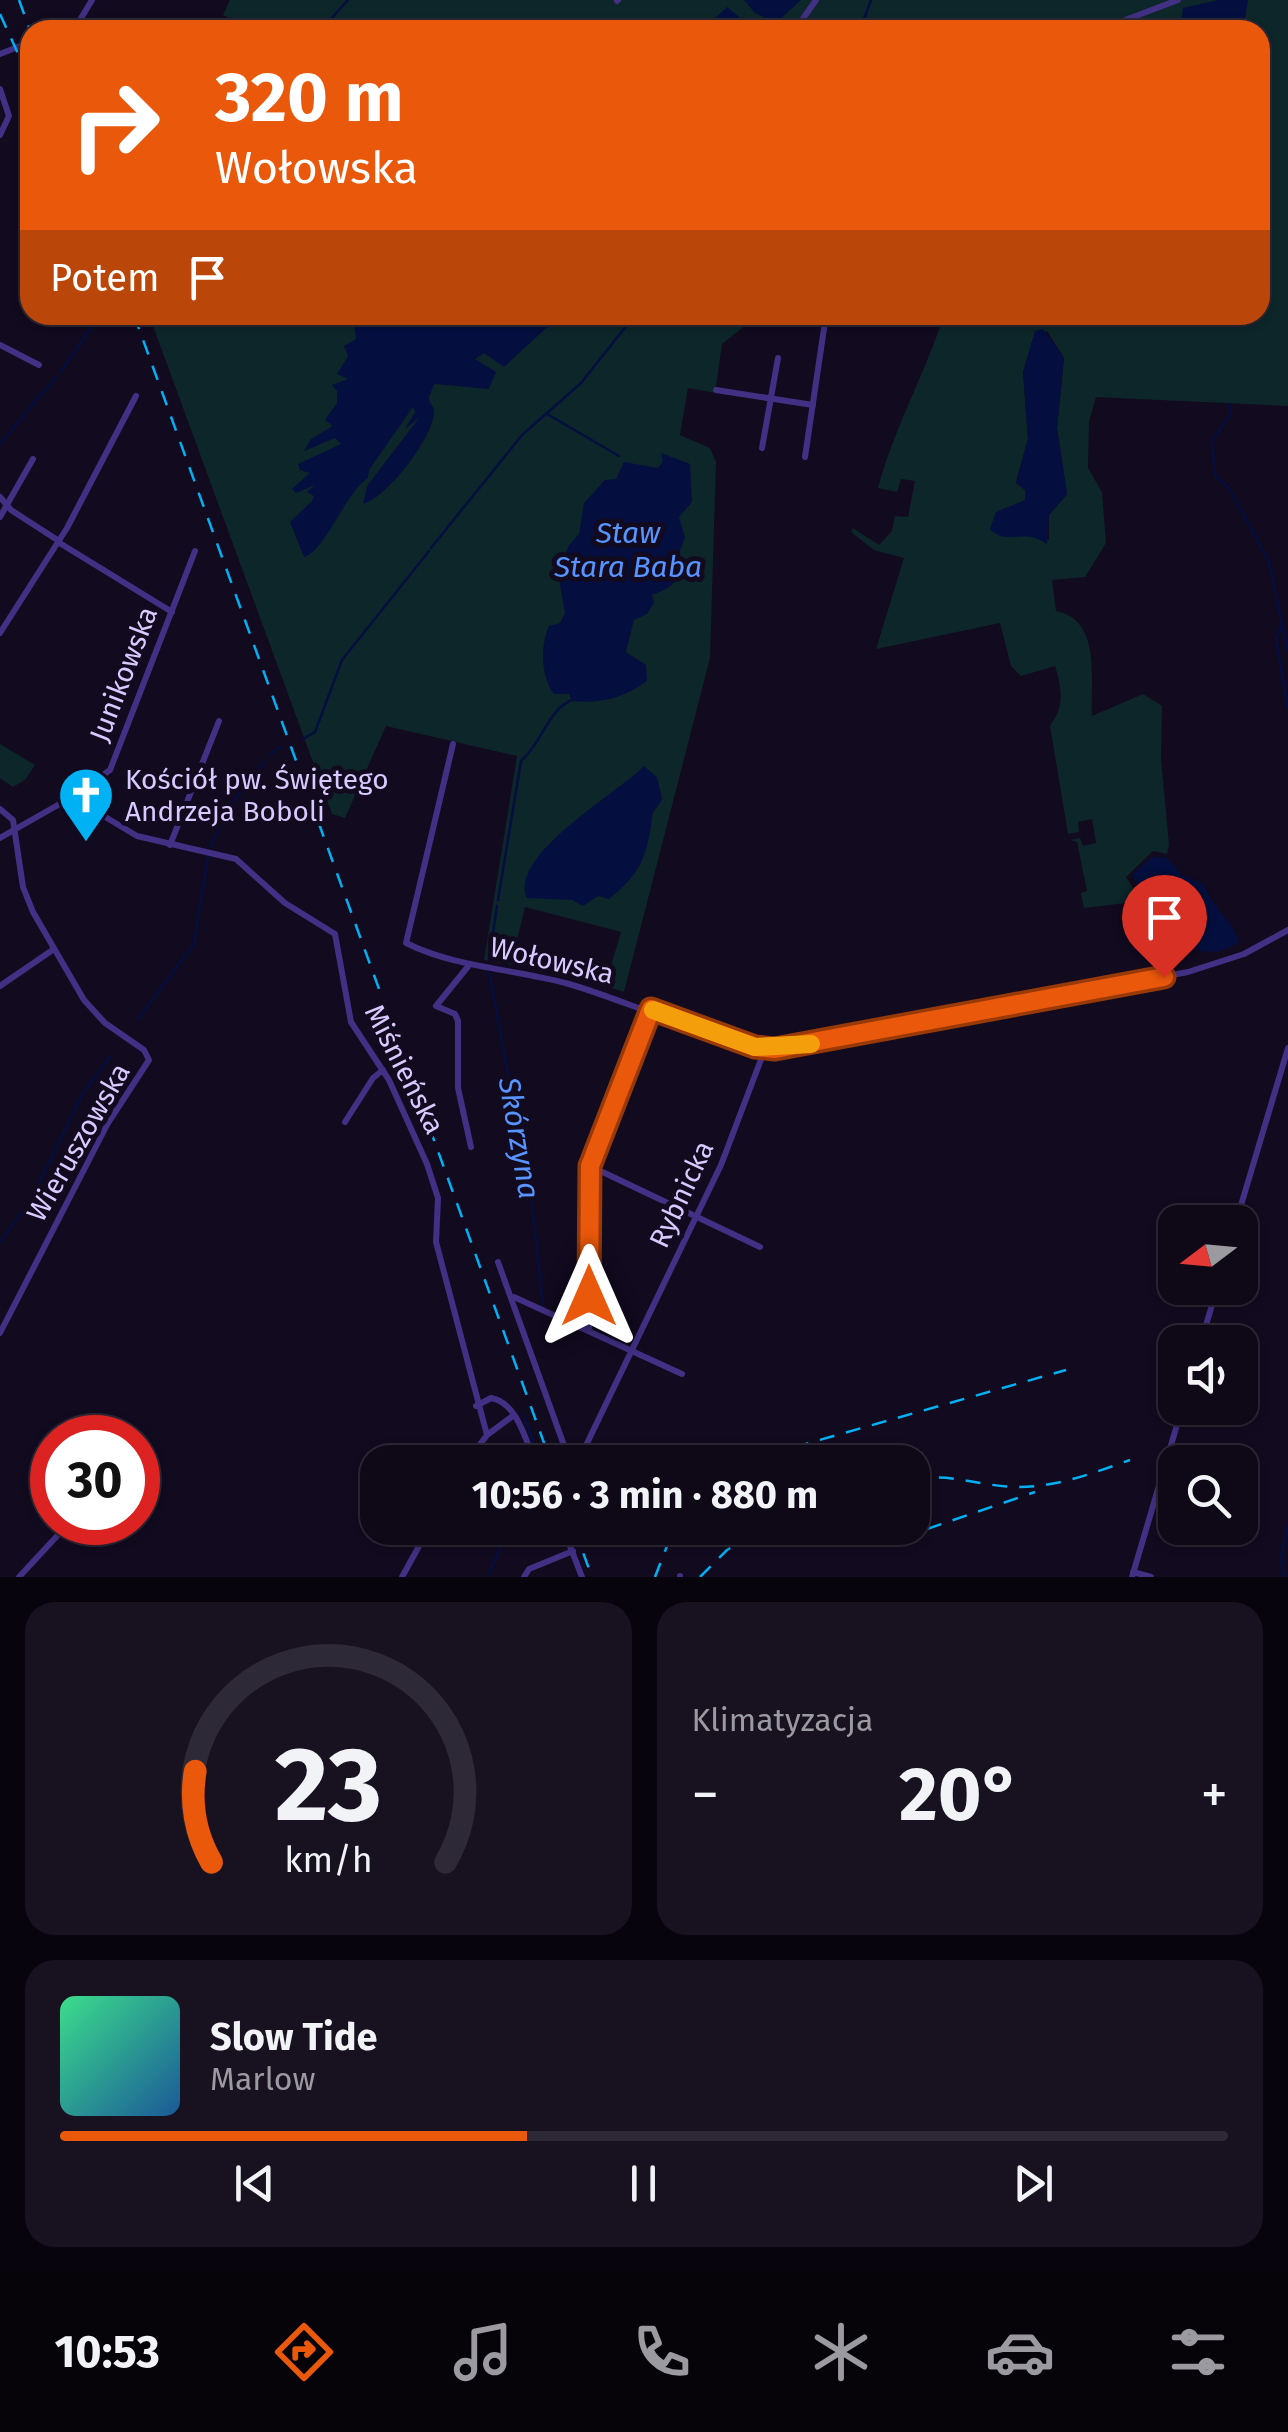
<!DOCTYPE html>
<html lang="pl">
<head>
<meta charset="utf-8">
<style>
  body { margin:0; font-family:"Fira Sans",sans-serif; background:#171120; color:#f1f3f6; height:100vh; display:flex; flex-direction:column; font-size:38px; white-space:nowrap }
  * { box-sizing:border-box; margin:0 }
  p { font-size:32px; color:#9b9aa1 }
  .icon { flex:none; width:55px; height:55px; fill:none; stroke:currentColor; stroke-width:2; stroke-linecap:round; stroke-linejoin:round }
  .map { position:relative; height:1577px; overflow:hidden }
  .drawer { display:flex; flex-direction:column; gap:25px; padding:25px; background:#08040d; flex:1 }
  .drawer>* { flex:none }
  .banner { position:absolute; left:20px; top:20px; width:1250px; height:305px; border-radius:30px; box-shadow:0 2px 8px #0004,0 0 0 2px #2e2936; background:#ea580c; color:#fff; overflow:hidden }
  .needle { width:65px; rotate:254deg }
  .controls { position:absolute; left:1158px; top:1205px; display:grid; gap:20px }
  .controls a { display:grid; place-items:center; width:100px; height:100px; border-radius:20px; background:#0e0817; box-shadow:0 2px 8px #0004,0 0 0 2px #2e2936; font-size:50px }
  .speed { position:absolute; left:30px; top:1415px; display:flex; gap:20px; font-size:50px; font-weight:700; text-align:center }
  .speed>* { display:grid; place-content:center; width:130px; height:130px; border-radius:50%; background:#0e0817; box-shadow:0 2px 8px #0004,0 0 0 2px #2e2936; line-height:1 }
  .speed .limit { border:15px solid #d22; background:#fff; color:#111 }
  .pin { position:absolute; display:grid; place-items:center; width:85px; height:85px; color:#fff; margin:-102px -42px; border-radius:50% 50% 50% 0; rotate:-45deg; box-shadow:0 0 10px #0007 }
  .pin .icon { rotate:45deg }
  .me { position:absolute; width:110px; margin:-55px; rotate:0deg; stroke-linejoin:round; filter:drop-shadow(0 0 8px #0008) }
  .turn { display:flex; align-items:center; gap:35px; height:210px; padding:0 30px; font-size:45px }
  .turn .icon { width:130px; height:130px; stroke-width:2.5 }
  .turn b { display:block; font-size:70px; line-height:85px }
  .then { display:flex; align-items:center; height:95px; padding:0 30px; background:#0003; gap:20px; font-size:38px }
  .big { font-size:75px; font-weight:700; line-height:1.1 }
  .drawer .card { flex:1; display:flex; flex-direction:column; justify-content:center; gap:15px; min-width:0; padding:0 35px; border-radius:30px; background:#171120 }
  .drawer .dial { align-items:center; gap:0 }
  .dial svg { height:260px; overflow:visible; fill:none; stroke:#2e2936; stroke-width:7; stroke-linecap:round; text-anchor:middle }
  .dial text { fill:#f1f3f6; stroke:none }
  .song { display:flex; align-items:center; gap:30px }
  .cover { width:120px; height:120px; border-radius:15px; background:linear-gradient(135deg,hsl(150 70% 55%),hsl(210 70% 35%)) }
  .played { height:10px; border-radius:5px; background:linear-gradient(90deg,#ea580c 40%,#2e2936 40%) }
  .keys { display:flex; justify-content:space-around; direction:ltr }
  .heat { display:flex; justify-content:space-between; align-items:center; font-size:55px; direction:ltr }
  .drawer .tiles { flex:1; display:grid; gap:25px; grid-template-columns:1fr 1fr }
  .card:last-child { grid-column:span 2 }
  .trip { position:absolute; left:360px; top:1445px; width:570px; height:100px; border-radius:30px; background:#0e0817; box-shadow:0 2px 8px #0004,0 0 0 2px #2e2936; font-weight:700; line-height:100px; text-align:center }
  .dock { display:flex; height:160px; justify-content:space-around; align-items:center; background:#060309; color:#9b9aa1 }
  .dock .icon { width:70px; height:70px }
  .dock .active { color:#ea580c }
  .dock b { font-size:45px; color:#f1f3f6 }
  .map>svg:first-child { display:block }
  .green { fill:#0d262a; fill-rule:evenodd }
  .water { fill:#040f3f }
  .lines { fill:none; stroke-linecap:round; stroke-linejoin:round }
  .stream { stroke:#040f3f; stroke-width:2.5 }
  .minor { stroke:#423084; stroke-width:6 }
  .rail { stroke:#00b1f4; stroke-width:2.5; stroke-dasharray:15 12; stroke-linecap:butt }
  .route-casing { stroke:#983908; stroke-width:25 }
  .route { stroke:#ea580c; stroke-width:18 }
  .slow { stroke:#f59e0b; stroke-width:18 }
  .labels { text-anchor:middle; stroke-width:10; stroke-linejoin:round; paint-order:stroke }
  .street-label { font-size:28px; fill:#d8c9ff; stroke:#120a1f }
  .poi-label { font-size:28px; fill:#d8c9ff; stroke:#120a1f; text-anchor:start }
  .water-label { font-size:30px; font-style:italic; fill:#5794ff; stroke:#120a1f }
</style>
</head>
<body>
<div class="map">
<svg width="1288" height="1577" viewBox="0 0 1288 1577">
  <rect width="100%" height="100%" fill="#120a1f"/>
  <g class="green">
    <path d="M230,0h1058v406l-192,-9 -7,24 -1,47 14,24 4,51 -21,34 -33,3 4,31c46,9 34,69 36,105l51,-22 19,12 -1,53 8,86 -2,9 -14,-3 -27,26 26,41 -20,-1 -6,-14 -42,5 -3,-15 6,-2 -10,-49 -7,-2 10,-2 3,8 13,-3 -4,-24 -14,3 1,10 -11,2 -18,-108c15,-20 12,-37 5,-60l-34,10 -10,-10 -11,-43 -124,26 28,-91 -30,-8 -23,-18 2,-4 26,17 13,-14 3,-15 13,1 7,-36 -14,-2 -4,13 -19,-4c16,-60 47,-114 66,-173h316v-285h-1006l-31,-15zM1047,331l17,27 -7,70 10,66 -18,21v25l-24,-7 -12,4v-31l12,-6v-10l-9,-8 12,-43 -5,-67 10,-33z"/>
    <path d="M149,315h629l-1,8 -26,-2 -29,23 -7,49 -27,-5 -8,47 30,13 6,14 -6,196 -86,334 -19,-6 16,-54 -96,-25 -14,58 -27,-5 33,-204 -131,-30 -41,92 -13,-4z"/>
    <path d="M0,744l35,21 -10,15 -12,7 -13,-9z"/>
  </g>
  <g class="water">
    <path d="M744,0h57l-25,23 -21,-10z"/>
    <path d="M1218,0h30l-3,18 -11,7 -53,-2 2,-15z"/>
    <path d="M727,7l28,23h-52z"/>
    <path d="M353,315l205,2 -54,50 -20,-14 -9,6 21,13 -7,17 -55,-5c-1,5 -5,10 -5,15 1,5 6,9 5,14 -2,27 -48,85 -71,91l4,-18 52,-68 -14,11 10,-17 -2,-5 -44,63 -1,8c-24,16 -43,74 -64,79l-14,-35 22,-21 2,-5 -7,-4 8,-7 -19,8 -4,-4 18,-16 -10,-3 -2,-6 43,-20 -6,-6 -31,13 7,-12 22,-13 -8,-6 12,-17v-12l-5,-6 16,-6 -11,-5 11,-18 -4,-10 12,-7z"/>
    <path d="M1043,329l21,29 -7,70 10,66 -18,21 -2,29c-23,-17 -40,3 -57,-15l6,-17 29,-12v-10l-9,-7 12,-44 -5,-67 12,-41z"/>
    <path d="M661,453l29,11 2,38 -13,15 6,20 -7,20 6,9c-6,17 -15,23 -32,29l2,8 -7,11 -13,6 -8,32 20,13 1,16c-23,17 -47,23 -75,20l-3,-7h-15c-13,-16 -14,-48 -5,-68l11,-3 5,-10 -7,-39 11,-29 10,-11 5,-31 21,-23 11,-1 8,-17 34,6 5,-7z"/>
    <path d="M644,766l13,11 5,21c-3,11 -9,9 -10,20 -5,40 -12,56 -43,81l-11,-3 -15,10 -11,-6 -45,-2c-19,-43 90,-104 117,-132z"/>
    <path d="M1152,857l15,1 15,17 22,9c8,24 29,36 35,59l-22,9 -16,-1c-17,-11 -66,-58 -68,-77z"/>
  </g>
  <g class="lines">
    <g class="stream">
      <path d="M321,30l27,-30"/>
      <path d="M860,30l11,-30"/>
      <path d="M60,373l40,-58"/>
      <path d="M1229,404l2,10 -19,26 3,35 14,13 40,74 13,62 -6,15 12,70"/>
      <path d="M547,414l72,42"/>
      <path d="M0,444l56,-67"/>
      <path d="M431,548l91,-113 59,-52 54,-68"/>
      <path d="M1282,624l6,28"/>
      <path d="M303,739l12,-7 27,-72 87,-109"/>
      <path d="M271,754l9,-7"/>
      <path d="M210,847l21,-43 33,-42"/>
      <path d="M498,900l23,-139c23,-20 26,-52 53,-62"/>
      <path d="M489,960l8,-54"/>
      <path d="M489,972l42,225 12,108"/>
      <path d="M138,1019l56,-75 14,-88"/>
      <path d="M35,1191l48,-98 27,-36"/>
      <path d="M0,1242l25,-34"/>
      <path d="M524,1415l12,37"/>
      <path d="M489,1574l20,-46"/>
      <path d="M1284,1577l-3,-20 7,-32"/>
    </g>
    <g class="minor">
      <path d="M617,1l1,-1"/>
      <path d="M61,30l19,-10 12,-20"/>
      <path d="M795,30l21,-30"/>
      <path d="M1099,30l79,-30"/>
      <path d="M0,54l30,-12"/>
      <path d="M0,89l9,27 -9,19"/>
      <path d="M0,345l39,20"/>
      <path d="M716,390l97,15"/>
      <path d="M762,448l16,-90"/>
      <path d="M805,457l21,-142"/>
      <path d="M0,497l11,13 48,31"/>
      <path d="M0,517l33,-58"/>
      <path d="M58,542l114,70"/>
      <path d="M0,633l67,-105 69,-132"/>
      <path d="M453,744l-47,199c50,25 110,26 163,41 60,17 172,70 228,62l391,-74 56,-18 44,-24"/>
      <path d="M72,797l38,-27 85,-219"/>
      <path d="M0,809l13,11 10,67 10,25 51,88 21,23 39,27 5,10 -41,63 -108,210"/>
      <path d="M0,838l72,-41 65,39 99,23 49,44 50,31 16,88 38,58 38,84 11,34 -2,44 51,193"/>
      <path d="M170,845l49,-124"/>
      <path d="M470,964l-34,42 19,8 3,7v67l13,59"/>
      <path d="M0,986l54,-37"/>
      <path d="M345,1122l28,-44 10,-8"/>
      <path d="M590,1166l170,81"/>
      <path d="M1236,1222l52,-174"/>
      <path d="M498,1262l72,200"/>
      <path d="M514,1297l168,77"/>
      <path d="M589,1328l1,-162 61,-157"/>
      <path d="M1201,1342l16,-54"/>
      <path d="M476,1406l15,-8c26,4 35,43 44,64"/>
      <path d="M467,1462l20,-27 27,-20"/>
      <path d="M578,1462l143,-297 44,-116"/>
      <path d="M563,1528l19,49"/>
      <path d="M592,1528l2,6"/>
      <path d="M1133,1572l18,5"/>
      <path d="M19,1577l51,-55"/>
      <path d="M402,1577l27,-49"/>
      <path d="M524,1577l5,-8 44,-18"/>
      <path d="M680,1577v-1"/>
      <path d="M1132,1577l50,-169"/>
    </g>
    <g class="rail">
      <path d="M19,0l11,30"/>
      <path d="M0,14l30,66"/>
      <path d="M134,315l417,1147"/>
      <path d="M742,1462l324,-92"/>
      <path d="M912,1480c37,-8 67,6 103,7 40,1 78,-14 115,-27"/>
      <path d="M574,1528l18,49"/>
      <path d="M927,1529l108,-37"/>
      <path d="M655,1577l19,-49"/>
      <path d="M700,1577l27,-27 37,-22"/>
    </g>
  </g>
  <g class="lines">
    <g class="route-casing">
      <path id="route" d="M589,1296l1,-130 61,-157 104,38 20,2 389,-72"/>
    </g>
    <use href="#route" class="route"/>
    <path class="slow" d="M653,1010l102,37 56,-3"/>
  </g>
  <defs>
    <g id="church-pin" transform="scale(2.875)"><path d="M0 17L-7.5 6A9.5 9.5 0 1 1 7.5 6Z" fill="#00b1f4" stroke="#120a1f"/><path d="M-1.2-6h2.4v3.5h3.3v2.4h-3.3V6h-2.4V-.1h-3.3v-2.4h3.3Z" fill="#fff"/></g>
  </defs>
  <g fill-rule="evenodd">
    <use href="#church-pin" x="86" y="795"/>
  </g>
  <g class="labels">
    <g class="street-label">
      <text transform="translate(123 674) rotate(-69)" y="10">Junikowska</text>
      <text transform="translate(552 960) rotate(13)" y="10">Wołowska</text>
      <text transform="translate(405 1069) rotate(63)" y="10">Miśnieńska</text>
      <text transform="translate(78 1142) rotate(-60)" y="10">Wieruszowska</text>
      <text transform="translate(681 1194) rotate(-65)" y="10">Rybnicka</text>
    </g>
    <g class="poi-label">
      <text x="125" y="789">Kościół pw. Świętego<tspan x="125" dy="32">Andrzeja Boboli</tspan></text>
    </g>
    <g class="water-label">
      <text x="628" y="543">Staw<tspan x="628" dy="34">Stara Baba</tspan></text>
      <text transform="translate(519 1138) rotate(80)" y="10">Skórzyna</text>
    </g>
  </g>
</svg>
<div class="controls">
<a><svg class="needle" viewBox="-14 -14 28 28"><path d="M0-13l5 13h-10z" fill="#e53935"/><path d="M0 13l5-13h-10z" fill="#9b9aa1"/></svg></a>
<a><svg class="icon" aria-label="sound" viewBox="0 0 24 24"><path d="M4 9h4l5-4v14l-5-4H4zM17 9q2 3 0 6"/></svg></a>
<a><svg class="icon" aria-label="search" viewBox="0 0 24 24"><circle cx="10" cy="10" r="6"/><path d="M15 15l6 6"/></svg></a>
</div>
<div class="speed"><div class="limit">30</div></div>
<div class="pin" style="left:1164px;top:977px;background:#d93025"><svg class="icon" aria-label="arrive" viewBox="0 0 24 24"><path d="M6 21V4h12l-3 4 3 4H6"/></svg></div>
<svg class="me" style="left:589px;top:1296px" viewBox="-20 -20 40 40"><path d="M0-17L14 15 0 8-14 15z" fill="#ea580c" stroke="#fff" stroke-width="4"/></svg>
<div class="trip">10:56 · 3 min · 880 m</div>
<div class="banner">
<div class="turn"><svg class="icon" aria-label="right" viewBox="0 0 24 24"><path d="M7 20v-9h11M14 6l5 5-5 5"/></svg><div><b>320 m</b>Wołowska</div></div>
<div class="then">Potem<svg class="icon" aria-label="arrive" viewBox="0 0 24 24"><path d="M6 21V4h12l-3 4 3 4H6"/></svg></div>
</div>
</div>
<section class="drawer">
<div class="tiles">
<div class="card dial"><svg viewBox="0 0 100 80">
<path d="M14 69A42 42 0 1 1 86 69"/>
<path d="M14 69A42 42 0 0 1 9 41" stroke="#ea580c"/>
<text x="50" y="56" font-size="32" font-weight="700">23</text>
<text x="50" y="72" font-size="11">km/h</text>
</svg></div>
<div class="card"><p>Klimatyzacja</p>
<div class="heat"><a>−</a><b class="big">20°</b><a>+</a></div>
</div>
<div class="card">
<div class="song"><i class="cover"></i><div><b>Slow Tide</b><p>Marlow</p></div></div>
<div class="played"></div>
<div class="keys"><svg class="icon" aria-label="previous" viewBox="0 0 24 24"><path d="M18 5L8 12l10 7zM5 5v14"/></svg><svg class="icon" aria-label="pause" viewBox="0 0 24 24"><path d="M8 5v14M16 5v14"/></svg><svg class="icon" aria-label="next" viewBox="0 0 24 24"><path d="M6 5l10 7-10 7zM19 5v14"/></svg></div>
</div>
</div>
</section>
<nav class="dock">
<b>10:53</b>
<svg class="icon active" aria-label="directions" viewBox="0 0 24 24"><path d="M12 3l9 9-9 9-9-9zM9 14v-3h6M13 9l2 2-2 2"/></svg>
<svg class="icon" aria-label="music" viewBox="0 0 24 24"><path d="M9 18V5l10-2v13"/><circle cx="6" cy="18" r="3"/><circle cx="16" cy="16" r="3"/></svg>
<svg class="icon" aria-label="phone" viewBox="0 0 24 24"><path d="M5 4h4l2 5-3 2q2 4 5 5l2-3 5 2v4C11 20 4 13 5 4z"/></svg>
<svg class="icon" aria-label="climate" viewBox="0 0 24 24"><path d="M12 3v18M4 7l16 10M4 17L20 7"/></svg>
<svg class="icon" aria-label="car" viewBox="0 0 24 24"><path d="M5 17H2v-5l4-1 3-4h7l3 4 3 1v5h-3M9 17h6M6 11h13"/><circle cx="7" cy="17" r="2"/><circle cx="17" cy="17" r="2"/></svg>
<svg class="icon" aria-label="filters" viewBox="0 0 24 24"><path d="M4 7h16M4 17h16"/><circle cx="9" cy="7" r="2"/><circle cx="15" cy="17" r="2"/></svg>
</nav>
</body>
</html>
